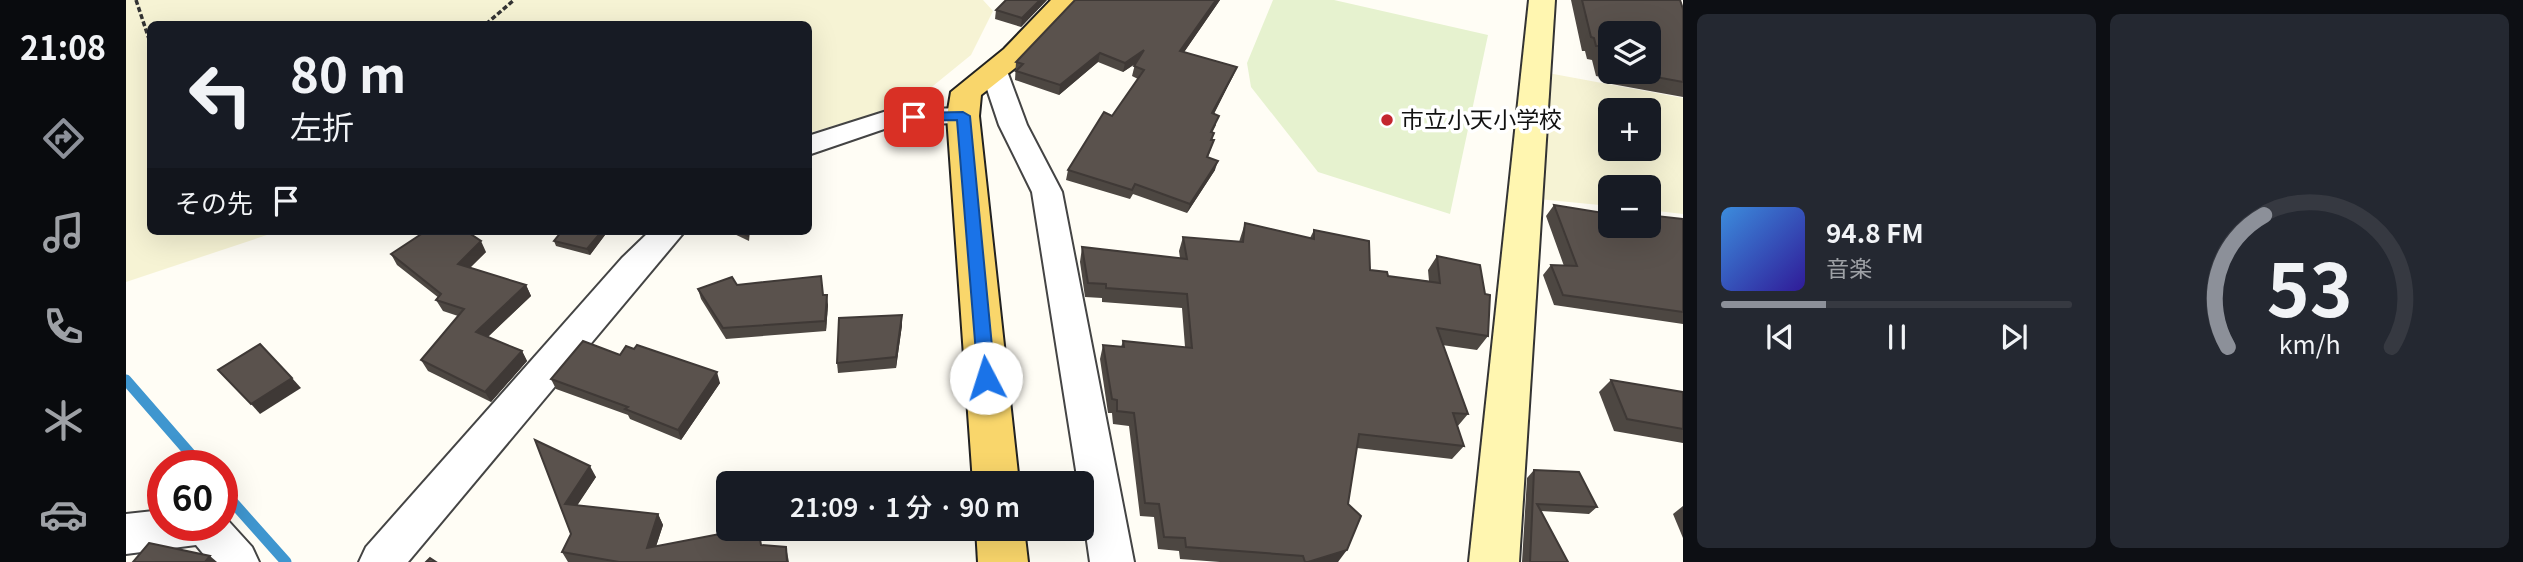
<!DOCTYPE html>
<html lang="ja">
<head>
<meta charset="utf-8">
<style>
  body { margin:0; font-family:Georgia,"Noto Sans JP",serif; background:#242831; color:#f1f3f6; height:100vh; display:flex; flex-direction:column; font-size:26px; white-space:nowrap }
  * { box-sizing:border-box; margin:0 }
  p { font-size:23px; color:#9ea1a6 }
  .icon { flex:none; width:38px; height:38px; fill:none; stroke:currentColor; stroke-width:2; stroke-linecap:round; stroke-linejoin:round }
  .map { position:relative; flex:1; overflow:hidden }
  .details { display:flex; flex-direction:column; gap:14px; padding:14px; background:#0d0f14; width:840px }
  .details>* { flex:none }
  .guide { position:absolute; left:21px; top:21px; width:665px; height:214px; border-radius:10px; box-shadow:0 7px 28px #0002; background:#171b24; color:#f1f3f6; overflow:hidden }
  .controls { position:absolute; left:1472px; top:21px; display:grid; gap:14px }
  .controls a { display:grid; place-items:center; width:63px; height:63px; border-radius:10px; background:#171b24; box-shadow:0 7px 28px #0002; font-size:35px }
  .speed { position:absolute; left:21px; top:450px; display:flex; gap:14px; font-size:35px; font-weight:700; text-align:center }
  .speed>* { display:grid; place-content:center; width:91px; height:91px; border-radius:50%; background:#171b24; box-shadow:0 7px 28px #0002; line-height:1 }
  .speed .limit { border:10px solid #d22; background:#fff; color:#111 }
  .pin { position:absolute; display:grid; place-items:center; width:60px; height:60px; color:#fff; margin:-30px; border-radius:14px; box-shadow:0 4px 10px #0006 }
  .me { position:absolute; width:77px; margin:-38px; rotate:355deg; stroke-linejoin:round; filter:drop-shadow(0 0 5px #0008) }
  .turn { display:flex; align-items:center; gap:24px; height:147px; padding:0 28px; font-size:32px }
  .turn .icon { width:91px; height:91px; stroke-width:2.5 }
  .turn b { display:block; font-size:49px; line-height:60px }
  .then { display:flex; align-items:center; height:66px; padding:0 28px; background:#0003; gap:14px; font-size:26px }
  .details .widget { flex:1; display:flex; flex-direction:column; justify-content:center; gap:10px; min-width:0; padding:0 24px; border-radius:10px; background:#242831 }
  .details .dial { align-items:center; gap:0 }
  .dial svg { height:182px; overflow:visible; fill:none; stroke:#363941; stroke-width:7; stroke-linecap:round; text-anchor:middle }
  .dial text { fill:#f1f3f6; stroke:none }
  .song { display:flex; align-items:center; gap:21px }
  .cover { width:84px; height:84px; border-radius:10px; background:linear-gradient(135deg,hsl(210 70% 55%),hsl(250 70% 35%)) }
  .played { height:7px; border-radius:4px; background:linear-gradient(90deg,#8c9099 30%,#363941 30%) }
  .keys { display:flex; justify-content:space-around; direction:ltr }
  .details .tiles { flex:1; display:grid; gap:14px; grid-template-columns:repeat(2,1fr) }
  .trip { position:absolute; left:590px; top:471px; width:378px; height:70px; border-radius:10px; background:#171b24; box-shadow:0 7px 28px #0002; font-weight:600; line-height:70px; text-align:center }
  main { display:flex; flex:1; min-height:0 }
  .tab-bar { display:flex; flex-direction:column; width:126px; justify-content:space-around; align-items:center; background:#090b0e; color:#9ea1a6 }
  .tab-bar .icon { width:49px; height:49px }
  .tab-bar .current { color:#8c9099 }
  .tab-bar b { font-size:32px; color:#f1f3f6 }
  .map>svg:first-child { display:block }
  .farmland { fill:#f6f3d4; fill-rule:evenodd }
  .pitch { fill:#e6f2cf }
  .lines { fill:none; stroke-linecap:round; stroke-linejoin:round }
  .stream { stroke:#3f96cf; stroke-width:11 }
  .street-casing { stroke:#444; stroke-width:4 }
  .secondary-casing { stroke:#333; stroke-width:4 }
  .primary-casing { stroke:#222; stroke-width:4 }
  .path { stroke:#333; stroke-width:3.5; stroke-dasharray:5 2.5; stroke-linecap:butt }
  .street { fill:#fff; fill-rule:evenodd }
  .secondary { fill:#fff6b0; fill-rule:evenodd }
  .primary { fill:#f9d66b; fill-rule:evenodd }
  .wall { fill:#4d4742; fill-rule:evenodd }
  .shaded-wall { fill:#3f3936 }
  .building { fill:#5a524d; stroke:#3f3936; stroke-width:2 }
  .route { fill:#1a73e8; stroke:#114b97; stroke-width:2 }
  .poi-dot { fill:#c4262e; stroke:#fff; stroke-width:2.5 }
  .labels { text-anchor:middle; stroke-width:7; stroke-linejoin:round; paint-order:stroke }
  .poi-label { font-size:23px; fill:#111; stroke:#fff; text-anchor:start }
</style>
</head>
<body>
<main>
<nav class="tab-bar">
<b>21:08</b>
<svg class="icon current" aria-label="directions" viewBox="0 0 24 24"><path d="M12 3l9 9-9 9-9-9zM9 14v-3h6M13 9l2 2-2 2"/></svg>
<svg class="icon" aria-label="music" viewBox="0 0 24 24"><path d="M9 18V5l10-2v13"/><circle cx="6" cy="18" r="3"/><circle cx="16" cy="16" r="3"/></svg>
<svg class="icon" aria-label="phone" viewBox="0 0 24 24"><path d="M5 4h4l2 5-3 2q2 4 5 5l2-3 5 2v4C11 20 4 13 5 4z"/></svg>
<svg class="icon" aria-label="climate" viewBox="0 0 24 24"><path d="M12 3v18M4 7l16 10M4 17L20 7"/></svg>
<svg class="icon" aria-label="car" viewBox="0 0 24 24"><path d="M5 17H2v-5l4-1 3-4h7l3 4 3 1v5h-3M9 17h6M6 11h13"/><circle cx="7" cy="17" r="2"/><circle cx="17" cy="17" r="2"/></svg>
</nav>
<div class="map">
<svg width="1557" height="562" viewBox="0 0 1557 562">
  <rect width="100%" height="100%" fill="#fffdf5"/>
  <g class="farmland">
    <path d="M0,0h857l10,11 -22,44 -59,48 -103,30 -1,-109h-658v207h129l-153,51z"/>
    <path d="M1422,73l135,25v116l-34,-4 -1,-23h-38v19l-72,-7zM1484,110h38v39h-38z"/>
  </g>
  <path class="pitch" d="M1147,0h61l154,35 -38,179 -132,-42 -67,-85 -4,-24z"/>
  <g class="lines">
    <g class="stream">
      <path d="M0,380l75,86"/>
      <path d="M96,490l64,72"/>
    </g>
    <g class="street-casing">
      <g id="street">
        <path d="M868,63l9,3 4,5 20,54 35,67 72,370h-44l-8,-56v-23h-4l-46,-291 -33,-67 -18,-54 4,-5z"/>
        <path d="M837,108l10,2 4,6 -4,6 -80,4 -85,29v-19l82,-26z"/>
        <path d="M524,231h35l-277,331h-49l7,-15 256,-289z"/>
        <path d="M37,510v15h59v-11l30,33 7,15h-49l-14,-17 -70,9v-40z"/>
      </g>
    </g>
    <g class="secondary-casing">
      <path id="secondary" d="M1403,0h26l-36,562h-50z"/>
    </g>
    <g class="primary-casing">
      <g id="primary">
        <path d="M925,0h28l-55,61 -43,34 -2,21 40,367h-46l-26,-367 4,-24 53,-43z"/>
        <path d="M850,528h48l4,34h-50z"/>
      </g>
    </g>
    <g class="path">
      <path d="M10,0l14,42"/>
      <path d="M360,24l28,-24"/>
    </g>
    <use href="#street" class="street"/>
    <use href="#secondary" class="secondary"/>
    <use href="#primary" class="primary"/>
  </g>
  <g class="wall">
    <path d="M921,0l-26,27 -26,-8 1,-9z"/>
    <path d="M949,0h145l-36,52 53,15 -4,9 -19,38 2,11 -4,8h2l-2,7h2l-6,17 7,13 -28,43 -54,-19 -3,5 -64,-19 2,-10 44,-54 26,-37 -6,-3 3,-12 -12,8 -25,-10 -39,33 -44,-15 1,-18z"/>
    <path d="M1445,0h109l3,9v88l-77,-14 -1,-5 -9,-2 -4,-16 -5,-1 -2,-8h-3zM1484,33l38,39h-38z"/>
    <path d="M1428,205l56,21 73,-7v105l-129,-19 -11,-30 8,-10 13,1 -18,-50z"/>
    <path d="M1119,223l65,15 4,-8 56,40 18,6 41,5 -1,-11 9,-14 51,80 -11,14 -35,-5 26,69 -11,13 7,19 -12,13 -95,-11 -19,114h-118l-40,-3 -1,-8 -21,-2 -4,-32 -14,-1 -11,-90 -16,-2 -1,-11h-4l-8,-54 3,-14 18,2 2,-6 62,6 -3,-39 -80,-6v-4l-17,-1 -5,-35 2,-15 98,11 -1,-7 4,-14 56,5z"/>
    <path d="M482,231l-18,24 -34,-9 -2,-5z"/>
    <path d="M602,231h22l-1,10z"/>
    <path d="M360,252l-16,16 56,17 5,11 -43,41 34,14 5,10 -36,41 -63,-31 -7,-11 37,-44 -15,-5 -7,-11 3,-2 -42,-33 -6,-11z"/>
    <path d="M611,285l86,10 5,10 -2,26 -100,8 -25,-40 -3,-10z"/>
    <path d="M776,315v10l-6,43 -58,5 -1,-10z"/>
    <path d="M494,355l100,28 -39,57 -51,-21 -2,-4 -72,-26 -5,-10z"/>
    <path d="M1485,380l72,12v51l-69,-12 -15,-39z"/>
    <path d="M409,440l61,37 -19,28 81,9 5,11 -7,21 106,-1 24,2 3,15h-221l-6,-10 9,-18z"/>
    <path d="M1408,470l63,37 -8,7 -48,-3 27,51h-46l5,-84z"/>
    <path d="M1557,506v32l-10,-24z"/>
  </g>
  <g class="shaded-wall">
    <path d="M914,0h7l-26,27 1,-9z"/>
    <path d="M1090,0h4l-42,61 2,-10z"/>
    <path d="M1018,50l-2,9 -19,13 2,-9z"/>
    <path d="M974,53l-2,9 -39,33 1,-10z"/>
    <path d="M1111,67l-4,9 -24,47 3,-10z"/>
    <path d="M1092,161l-3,9 -28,43 3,-9z"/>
    <path d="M476,231h6l-18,24 -3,-6z"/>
    <path d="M355,241l5,11 -23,22 -5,-10z"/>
    <path d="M400,285l5,11 -49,46 -6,-10z"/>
    <path d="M701,295l1,10 -2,26 -1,-10z"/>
    <path d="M776,315v10l-6,43v-11z"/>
    <path d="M396,351l5,10 -36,41 -6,-10z"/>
    <path d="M591,372l3,11 -39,57 -3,-10z"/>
    <path d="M166,378l9,10 -41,26 -9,-10z"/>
    <path d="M464,466l6,11 -25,38 -6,-11z"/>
    <path d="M532,514l5,11 -11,34 -5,-11z"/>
    <path d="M1221,550l-9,12h-30z"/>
    <path d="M84,556l7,6h-12z"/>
  </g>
  <g class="building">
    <path d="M880,0h34l-18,18 -26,-8z"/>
    <path d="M949,0h141l-36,51 57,16 -25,46 7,3 -8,16 3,1 -3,7h3l-7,17 11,4 -28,43 -55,-20 -3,6 -64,-20 36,-58 8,4 32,-46 -10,-4 10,-16 -19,13 -25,-10 -40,32 -44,-14 7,-7 -7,-2z"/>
    <path d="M1456,0h98l3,9v73l-54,-10h19v-39h-38v31l-5,-1 -4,-17h-5l-2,-8 -3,-1z"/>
    <path d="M1428,205l56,9v12h38v-11l35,4v93l-120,-17 -12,-30 26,1z"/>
    <path d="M1119,223l69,16v-9l55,11 1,29 17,2 1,4 52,7 -3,-27 43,9 5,29 5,1 -2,41 -51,-8 31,86 -15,-1 11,33 -105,-12 -11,70 13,12 -14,34 -39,12h-3l-2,-6 -117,-9 -1,-9 -21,-1 -5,-33 -14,-1 -11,-90 -17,-2v-11l-5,-1 -9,-54 21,2 -1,-6 69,7 -5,-54 -81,-6v-4l-18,-1 -6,-36 105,12 -4,-22 60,5z"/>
    <path d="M300,231h40l15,10 -23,23 68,21 -50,47 46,19 -37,41 -64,-32 43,-51 -28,-9 5,-6 -50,-40z"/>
    <path d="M436,231h40l-15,18 -33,-8z"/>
    <path d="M612,231h10v5z"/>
    <path d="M695,276l2,19h4l-2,26 -102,7 -25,-39 34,-12 5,8z"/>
    <path d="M776,315l-6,42 -59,6 2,-45z"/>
    <path d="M457,341l37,14 6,-9 8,3 3,-4 80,27 -39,58 -53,-21 3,-2 -77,-28z"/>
    <path d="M134,344l32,34 -41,26 -33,-34z"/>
    <path d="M1485,380l72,12v37l-56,-10z"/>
    <path d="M409,440l55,26 -25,38 93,10 -11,34 104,-20h7l3,17 25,2 1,15h-168l-57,-10 9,-18z"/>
    <path d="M1408,470l45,2 18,35 -60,-3 31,58h-38z"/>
    <path d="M23,543l61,13 -5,6h-72z"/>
    <path d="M304,558l6,4h-10z"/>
  </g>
  <path class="route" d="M837,112l7,4 25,262 -9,7 -8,-7 -21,-258 -43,1 -6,-4 6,-4z"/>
  <circle class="poi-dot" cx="1261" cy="120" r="7"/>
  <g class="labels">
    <g class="poi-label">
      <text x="1275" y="128">市立小天小学校</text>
    </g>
  </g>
</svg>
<div class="controls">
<a><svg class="icon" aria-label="layers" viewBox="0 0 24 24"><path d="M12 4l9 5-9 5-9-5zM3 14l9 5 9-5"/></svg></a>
<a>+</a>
<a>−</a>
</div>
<div class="speed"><div class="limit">60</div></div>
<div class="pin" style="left:788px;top:117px;background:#d93025"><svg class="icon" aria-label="arrive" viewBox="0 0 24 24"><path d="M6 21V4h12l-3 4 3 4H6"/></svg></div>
<svg class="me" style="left:860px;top:378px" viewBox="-20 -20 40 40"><circle r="19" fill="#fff"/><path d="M0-13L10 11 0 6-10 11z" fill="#1a73e8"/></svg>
<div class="trip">21:09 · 1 分 · 90 m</div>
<div class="guide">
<div class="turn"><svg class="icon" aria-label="left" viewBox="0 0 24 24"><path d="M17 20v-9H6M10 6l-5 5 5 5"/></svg><div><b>80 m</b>左折</div></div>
<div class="then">その先<svg class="icon" aria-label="arrive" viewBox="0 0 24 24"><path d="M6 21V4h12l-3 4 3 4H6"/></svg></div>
</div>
</div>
<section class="details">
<div class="tiles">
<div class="widget">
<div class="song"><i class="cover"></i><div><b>94.8 FM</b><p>音楽</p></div></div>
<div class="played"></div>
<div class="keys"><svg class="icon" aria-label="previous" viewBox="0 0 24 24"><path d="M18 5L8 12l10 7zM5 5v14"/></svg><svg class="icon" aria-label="pause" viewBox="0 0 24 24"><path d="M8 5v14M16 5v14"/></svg><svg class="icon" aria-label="next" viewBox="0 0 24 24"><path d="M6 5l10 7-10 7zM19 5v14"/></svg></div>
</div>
<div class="widget dial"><svg viewBox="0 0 100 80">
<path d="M14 69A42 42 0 1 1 86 69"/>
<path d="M14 69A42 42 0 0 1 30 11" stroke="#8c9099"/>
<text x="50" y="56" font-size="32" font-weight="700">53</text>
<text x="50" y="72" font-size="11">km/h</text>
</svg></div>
</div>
</section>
</main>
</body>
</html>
